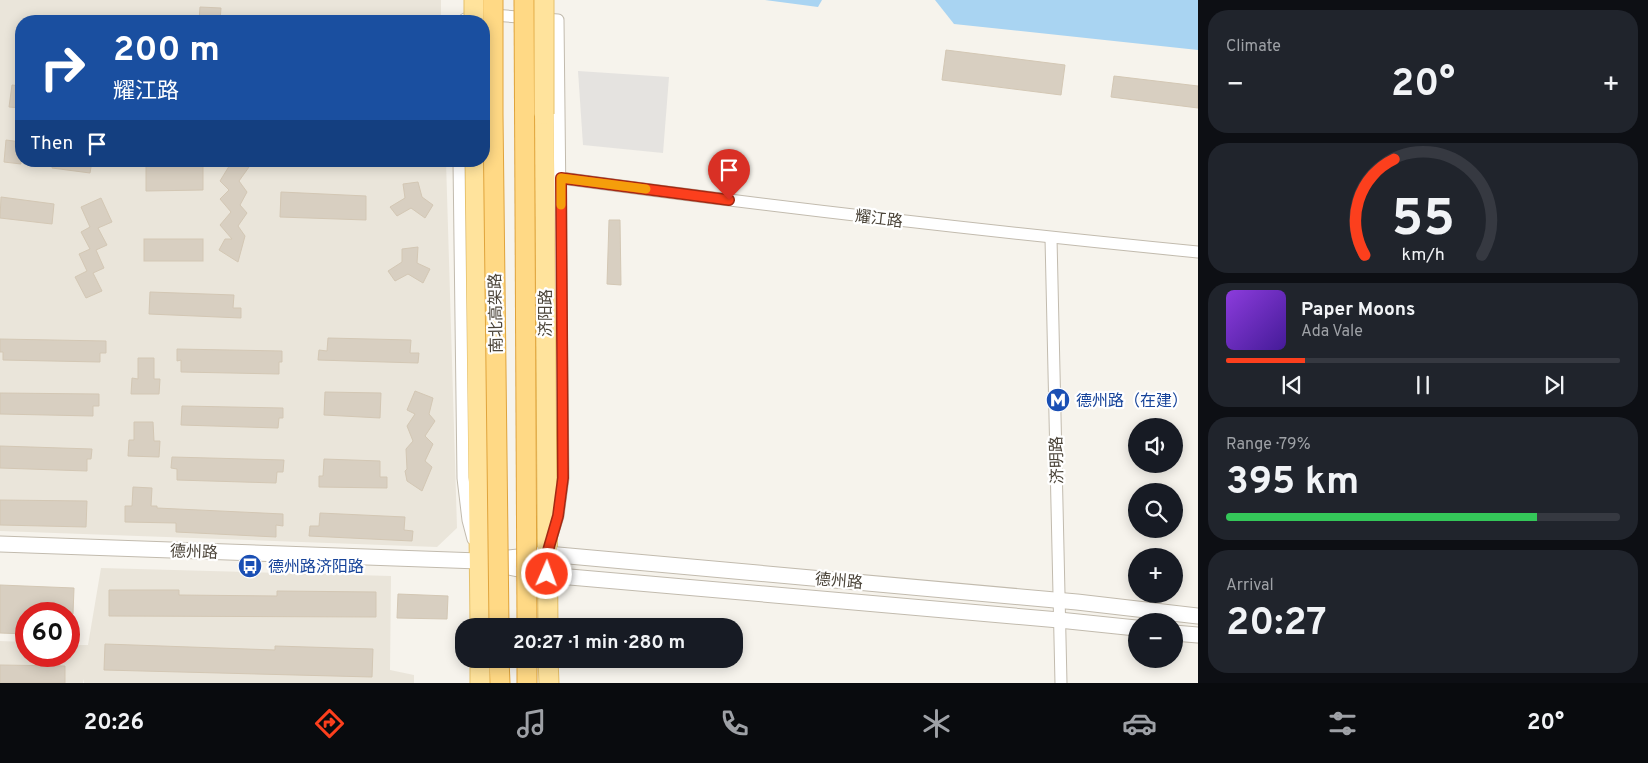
<!DOCTYPE html>
<html lang="en">
<head>
<meta charset="utf-8">
<style>
  body { margin:0; font-family:Overpass,"Noto Sans SC",sans-serif; background:#20242c; color:#f1f3f6; height:100vh; display:flex; flex-direction:column; font-size:19px; white-space:nowrap }
  * { box-sizing:border-box; margin:0 }
  p { font-size:16px; color:#9ea1a6 }
  .icon { flex:none; width:28px; height:28px; fill:none; stroke:currentColor; stroke-width:2; stroke-linecap:round; stroke-linejoin:round }
  .map { position:relative; flex:1; overflow:hidden }
  .side { display:flex; flex-direction:column; gap:10px; padding:10px; background:#0d0f14; width:450px }
  .side>* { flex:none }
  .banner { position:absolute; left:15px; top:15px; width:475px; height:152px; border-radius:20px; box-shadow:0 2px 12px #0003; background:#1a4fa0; color:#fff; overflow:hidden }
  .fabs { position:absolute; left:1128px; top:418px; display:grid; gap:10px }
  .fabs a { display:grid; place-items:center; width:55px; height:55px; border-radius:50%; background:#171b24; box-shadow:0 2px 12px #0003; font-size:25px }
  .speed { position:absolute; left:15px; top:602px; display:flex; gap:10px; font-size:25px; font-weight:700; text-align:center }
  .speed>* { display:grid; place-content:center; width:65px; height:65px; border-radius:50%; background:#171b24; box-shadow:0 2px 12px #0003; line-height:1 }
  .speed .limit { border:8px solid #d22; background:#fff; color:#111 }
  .pin { position:absolute; display:grid; place-items:center; width:42px; height:42px; color:#fff; margin:-51px -21px; border-radius:50% 50% 50% 0; rotate:-45deg; box-shadow:0 0 5px #0007 }
  .pin .icon { rotate:45deg }
  .me { position:absolute; width:55px; margin:-28px; rotate:2deg; stroke-linejoin:round; filter:drop-shadow(0 0 4px #0008) }
  .turn { display:flex; align-items:center; gap:18px; height:105px; padding:0 15px; font-size:22px }
  .turn .icon { width:65px; height:65px; stroke-width:2.5 }
  .turn b { display:block; font-size:35px; line-height:42px }
  .then { display:flex; align-items:center; height:48px; padding:0 15px; background:#0003; gap:10px; font-size:19px }
  .big { font-size:38px; font-weight:700; line-height:1.1 }
  .side .card { flex:1; display:flex; flex-direction:column; justify-content:center; gap:8px; min-width:0; padding:0 18px; border-radius:20px; background:#20242c }
  .side .dial { align-items:center; gap:0 }
  .dial svg { height:130px; overflow:visible; fill:none; stroke:#363941; stroke-width:7; stroke-linecap:round; text-anchor:middle }
  .dial text { fill:#f1f3f6; stroke:none }
  .song { display:flex; align-items:center; gap:15px }
  .cover { width:60px; height:60px; border-radius:8px; background:linear-gradient(135deg,hsl(270 70% 55%),hsl(260 70% 35%)) }
  .played { height:5px; border-radius:2px; background:linear-gradient(90deg,#fc3f1d 20%,#363941 20%) }
  .keys { display:flex; justify-content:space-around; direction:ltr }
  .heat { display:flex; justify-content:space-between; align-items:center; font-size:28px; direction:ltr }
  .charge { height:8px; border-radius:4px; background:linear-gradient(90deg,#34c759 79%,#363941 0) }
  .trip { position:absolute; left:455px; top:618px; width:288px; height:50px; border-radius:20px; background:#171b24; box-shadow:0 2px 12px #0003; font-weight:700; line-height:50px; text-align:center }
  .tab-bar { display:flex; height:80px; justify-content:space-around; align-items:center; background:#090b0e; color:#9ea1a6 }
  .tab-bar .icon { width:35px; height:35px }
  .tab-bar .active { color:#fc3f1d }
  .tab-bar b { font-size:22px; color:#f1f3f6 }
  main { display:flex; flex:1; min-height:0 }
  .map>svg:first-child { display:block }
  .residential { fill:#eae5da }
  .parking { fill:#e5e3e0 }
  .water { fill:#a9d4f2 }
  .building { fill:#d8cfc1; stroke:#d3c7b4 }
  .lines { fill:none; stroke-linecap:round; stroke-linejoin:round }
  .minor-casing { stroke:#c2bbae; stroke-width:13 }
  .tertiary-casing { stroke:#c2bbae; stroke-width:17 }
  .primary-casing { stroke:#e6c16a; stroke-width:21 }
  .trunk-casing { stroke:#e0a43c; stroke-width:21 }
  .minor { stroke:#fff; stroke-width:11 }
  .tertiary { stroke:#fff; stroke-width:15 }
  .primary { stroke:#ffe39c; stroke-width:19 }
  .trunk { stroke:#ffd985; stroke-width:19 }
  .primary-bridge-casing { stroke:#e6c16a; stroke-width:21; stroke-linecap:butt }
  .trunk-bridge-casing { stroke:#e0a43c; stroke-width:21; stroke-linecap:butt }
  .primary-bridge { stroke:#ffe39c; stroke-width:19 }
  .trunk-bridge { stroke:#ffd985; stroke-width:19 }
  .route-casing { stroke:#a42913; stroke-width:12 }
  .route { stroke:#fc3f1d; stroke-width:9 }
  .slow { stroke:#f59e0b; stroke-width:9 }
  .labels { text-anchor:middle; stroke-width:4.5; stroke-linejoin:round; paint-order:stroke }
  .street-label { font-size:16px; fill:#4b4439; stroke:#fff }
  .transit-label { font-size:16px; fill:#164399; stroke:#fff; text-anchor:start }
</style>
</head>
<body>
<main>
<div class="map">
<svg width="1198" height="683" viewBox="0 0 1198 683">
  <rect width="100%" height="100%" fill="#f6f3ec"/>
  <g class="residential">
    <path d="M0,0h441v21h-420v140h425l11,367 -20,19 -437,-16z"/>
    <path d="M101,568l290,8 -1,94 24,5v8h-330v-4l-1,4h-83v-42l26,1v14h43v-11h19z"/>
  </g>
  <path class="parking" d="M578,71l91,6 -6,76 -80,-8z"/>
  <g class="water">
    <path d="M765,0h57l-4,7z"/>
    <path d="M935,0h263v50l-244,-26z"/>
  </g>
  <g class="building">
    <path d="M200,7l21,1 -1,13h-21z"/>
    <path d="M946,50l119,15 -4,30 -119,-15z"/>
    <path d="M1114,76l84,10v22l-87,-11z"/>
    <path d="M12,85l9,1v22l-12,-1z"/>
    <path d="M6,140l15,2v22l-17,-2z"/>
    <path d="M53,161h39l-2,12 -38,-5z"/>
    <path d="M231,163l18,4 -10,14 8,11 -7,13 7,8 -9,13 7,10 -7,26 -19,-12 6,-11h7l-12,-14 11,-13 -11,-13 9,-9 -9,-9z"/>
    <path d="M203,165v25l-57,1v-25z"/>
    <path d="M418,182l4,15 11,8 -8,13 -14,-10 -14,8 -7,-9 15,-9 -2,-14z"/>
    <path d="M281,192l85,4v24l-86,-3z"/>
    <path d="M1,197l53,7 -2,20 -52,-6z"/>
    <path d="M101,198l11,24 -14,6 9,17 -11,5 8,18 -11,5 9,18 -16,7 -11,-21 12,-6 -8,-17 11,-5 -9,-17 9,-5 -9,-20z"/>
    <path d="M609,220h11l1,65 -14,-1z"/>
    <rect x="144" y="239" width="59" height="22"/>
    <path d="M418,247l-1,16 13,6 -7,14 -15,-9 -13,7 -7,-10 14,-9v-13z"/>
    <path d="M150,292l84,3 -1,13h8v10l-92,-4z"/>
    <path d="M328,338l83,2 -1,13h9l-1,10 -100,-3 1,-10 8,1z"/>
    <path d="M0,339l106,2v12h-6v9l-97,-2v-8h-3z"/>
    <path d="M177,349l105,2v11h-3v12l-98,-2v-12l-4,1z"/>
    <path d="M138,358h16v21h6l-1,15h-28l1,-16 6,1z"/>
    <path d="M415,391l18,7 -4,16 6,7 -10,15 8,8 -8,17 7,6 -10,24 -15,-10 -2,-10 2,-2 -1,-20 7,-8 -6,-15 8,-12 -8,-4z"/>
    <path d="M325,392l56,1 -1,25 -56,-3z"/>
    <path d="M0,393l99,1v12h-6v10l-93,-2z"/>
    <path d="M182,406l101,2v10h-4l-1,10 -97,-3z"/>
    <path d="M134,422h19l1,19h6l-1,16 -31,-1 1,-16h5z"/>
    <path d="M0,446l92,3 -1,10h-4v12l-87,-3z"/>
    <path d="M172,457l112,3 -1,12h-6l-1,11 -99,-3v-11l-6,-1z"/>
    <path d="M324,459l56,2v16h7v11l-68,-1v-11h4z"/>
    <path d="M133,487l19,1 -1,18h6v2l126,6v12l-7,-1v12l-100,-5v-9l-51,-1v-16h7z"/>
    <path d="M0,500l87,1 -1,26 -86,-2z"/>
    <path d="M320,513l85,4 -1,13 9,1 -1,10 -103,-5 1,-10h9z"/>
    <path d="M0,585l74,3 -1,26h-47v20l-26,-1z"/>
    <path d="M109,590h70v5l98,1v-5l99,1v25l-267,-1z"/>
    <path d="M398,594l50,2 -1,23 -50,-1z"/>
    <path d="M105,644l170,6v-4l98,3 -1,28 -268,-7z"/>
    <path d="M0,665l65,1v17h-65z"/>
  </g>
  <g class="lines">
    <g class="minor-casing">
      <g id="minor">
        <path d="M464,21l1,-2 14,-5 79,6 5,458 -5,38 -6,19"/>
        <path d="M459,161l4,317 5,42 5,19"/>
        <path d="M561,178c212,29 424,53 637,74"/>
        <path d="M1051,238l10,445"/>
      </g>
    </g>
    <g class="tertiary-casing">
      <g id="tertiary">
        <path d="M0,544l479,17 68,-7 530,48 121,14"/>
        <path d="M494,564l53,11 512,45 77,8"/>
        <path d="M1174,633l24,2"/>
      </g>
    </g>
    <g class="primary-casing">
      <g id="primary">
        <path d="M544,114l4,512"/>
        <path d="M475,161l5,465"/>
        <path d="M480,659v24"/>
        <path d="M548,659l1,24"/>
      </g>
    </g>
    <g class="trunk-casing">
      <g id="trunk">
        <path d="M499,659l1,24"/>
        <path d="M527,659v24"/>
      </g>
    </g>
    <use href="#minor" class="minor"/>
    <use href="#tertiary" class="tertiary"/>
    <use href="#primary" class="primary"/>
    <use href="#trunk" class="trunk"/>
    <g class="primary-bridge-casing">
      <g id="primary-bridge">
        <path d="M474,0v21"/>
        <path d="M544,0v114"/>
      </g>
    </g>
    <g class="trunk-bridge-casing">
      <g id="trunk-bridge">
        <path d="M493,0v114l6,512"/>
        <path d="M524,0l3,626"/>
      </g>
    </g>
    <use href="#primary-bridge" class="primary-bridge"/>
    <use href="#trunk-bridge" class="trunk-bridge"/>
  </g>
  <g class="lines">
    <g class="route-casing">
      <path id="route" d="M547,574v-20l11,-38 5,-38 -2,-300 168,22"/>
    </g>
    <use href="#route" class="route"/>
    <path class="slow" d="M561,205v-27l85,11"/>
  </g>
  <defs>
    <g id="metro-disc" transform="scale(1.25)"><circle r="9.5" fill="#1a4fb4" stroke="#fff"/><path d="M-5.5 5V-5H-3L0 0L3-5H5.5V5H3V-.5L0 4L-3-.5V5Z" fill="#fff"/></g>
    <g id="bus-disc" transform="scale(1.25)"><circle r="9.5" fill="#1a4fb4" stroke="#fff"/><path d="M-5-6H5V4H4V6H2V4H-2V6H-4V4H-5ZM-3.5-4V0h7V-4ZM-3.5 1.2v1.5H-2V1.2ZM2 1.2v1.5H3.5V1.2Z" fill="#fff"/></g>
  </defs>
  <g fill-rule="evenodd">
    <use href="#metro-disc" x="1058" y="400"/>
    <use href="#bus-disc" x="250" y="566"/>
  </g>
  <g class="labels">
    <g class="street-label">
      <text transform="translate(879 218) rotate(7)" y="6">耀江路</text>
      <text transform="translate(495 313) rotate(-91)" y="6">南北高架路</text>
      <text transform="translate(545 313) rotate(-90)" y="6">济阳路</text>
      <text transform="translate(1056 460) rotate(-91)" y="6">济明路</text>
      <text transform="translate(194 551) rotate(2)" y="6">德州路</text>
      <text transform="translate(839 580) rotate(5)" y="6">德州路</text>
    </g>
    <g class="transit-label">
      <text x="1076" y="406">德州路（在建）</text>
      <text x="268" y="572">德州路济阳路</text>
    </g>
  </g>
</svg>
<div class="fabs">
<a><svg class="icon" aria-label="sound" viewBox="0 0 24 24"><path d="M4 9h4l5-4v14l-5-4H4zM17 9q2 3 0 6"/></svg></a>
<a><svg class="icon" aria-label="search" viewBox="0 0 24 24"><circle cx="10" cy="10" r="6"/><path d="M15 15l6 6"/></svg></a>
<a>+</a>
<a>−</a>
</div>
<div class="speed"><div class="limit">60</div></div>
<div class="pin" style="left:729px;top:200px;background:#d93025"><svg class="icon" aria-label="arrive" viewBox="0 0 24 24"><path d="M6 21V4h12l-3 4 3 4H6"/></svg></div>
<svg class="me" style="left:547px;top:574px" viewBox="-20 -20 40 40"><circle r="17" fill="#fc3f1d" stroke="#fff" stroke-width="3"/><path d="M0-11L8 9 0 5-8 9z" fill="#fff"/></svg>
<div class="trip">20:27 · 1 min · 280 m</div>
<div class="banner">
<div class="turn"><svg class="icon" aria-label="right" viewBox="0 0 24 24"><path d="M7 20v-9h11M14 6l5 5-5 5"/></svg><div><b>200 m</b>耀江路</div></div>
<div class="then">Then<svg class="icon" aria-label="arrive" viewBox="0 0 24 24"><path d="M6 21V4h12l-3 4 3 4H6"/></svg></div>
</div>
</div>
<section class="side">
<div class="card"><p>Climate</p>
<div class="heat"><a>−</a><b class="big">20°</b><a>+</a></div>
</div>
<div class="card dial"><svg viewBox="0 0 100 80">
<path d="M14 69A42 42 0 1 1 86 69"/>
<path d="M14 69A42 42 0 0 1 32 10" stroke="#fc3f1d"/>
<text x="50" y="56" font-size="32" font-weight="700">55</text>
<text x="50" y="72" font-size="11">km/h</text>
</svg></div>
<div class="card">
<div class="song"><i class="cover"></i><div><b>Paper Moons</b><p>Ada Vale</p></div></div>
<div class="played"></div>
<div class="keys"><svg class="icon" aria-label="previous" viewBox="0 0 24 24"><path d="M18 5L8 12l10 7zM5 5v14"/></svg><svg class="icon" aria-label="pause" viewBox="0 0 24 24"><path d="M8 5v14M16 5v14"/></svg><svg class="icon" aria-label="next" viewBox="0 0 24 24"><path d="M6 5l10 7-10 7zM19 5v14"/></svg></div>
</div>
<div class="card"><p>Range · 79%</p><b class="big">395 km</b><div class="charge"></div></div>
<div class="card"><p>Arrival</p><b class="big">20:27</b></div>
</section>
</main>
<nav class="tab-bar">
<b>20:26</b>
<svg class="icon active" aria-label="directions" viewBox="0 0 24 24"><path d="M12 3l9 9-9 9-9-9zM9 14v-3h6M13 9l2 2-2 2"/></svg>
<svg class="icon" aria-label="music" viewBox="0 0 24 24"><path d="M9 18V5l10-2v13"/><circle cx="6" cy="18" r="3"/><circle cx="16" cy="16" r="3"/></svg>
<svg class="icon" aria-label="phone" viewBox="0 0 24 24"><path d="M5 4h4l2 5-3 2q2 4 5 5l2-3 5 2v4C11 20 4 13 5 4z"/></svg>
<svg class="icon" aria-label="climate" viewBox="0 0 24 24"><path d="M12 3v18M4 7l16 10M4 17L20 7"/></svg>
<svg class="icon" aria-label="car" viewBox="0 0 24 24"><path d="M5 17H2v-5l4-1 3-4h7l3 4 3 1v5h-3M9 17h6M6 11h13"/><circle cx="7" cy="17" r="2"/><circle cx="17" cy="17" r="2"/></svg>
<svg class="icon" aria-label="filters" viewBox="0 0 24 24"><path d="M4 7h16M4 17h16"/><circle cx="9" cy="7" r="2"/><circle cx="15" cy="17" r="2"/></svg>
<b>20°</b>
</nav>
</body>
</html>
